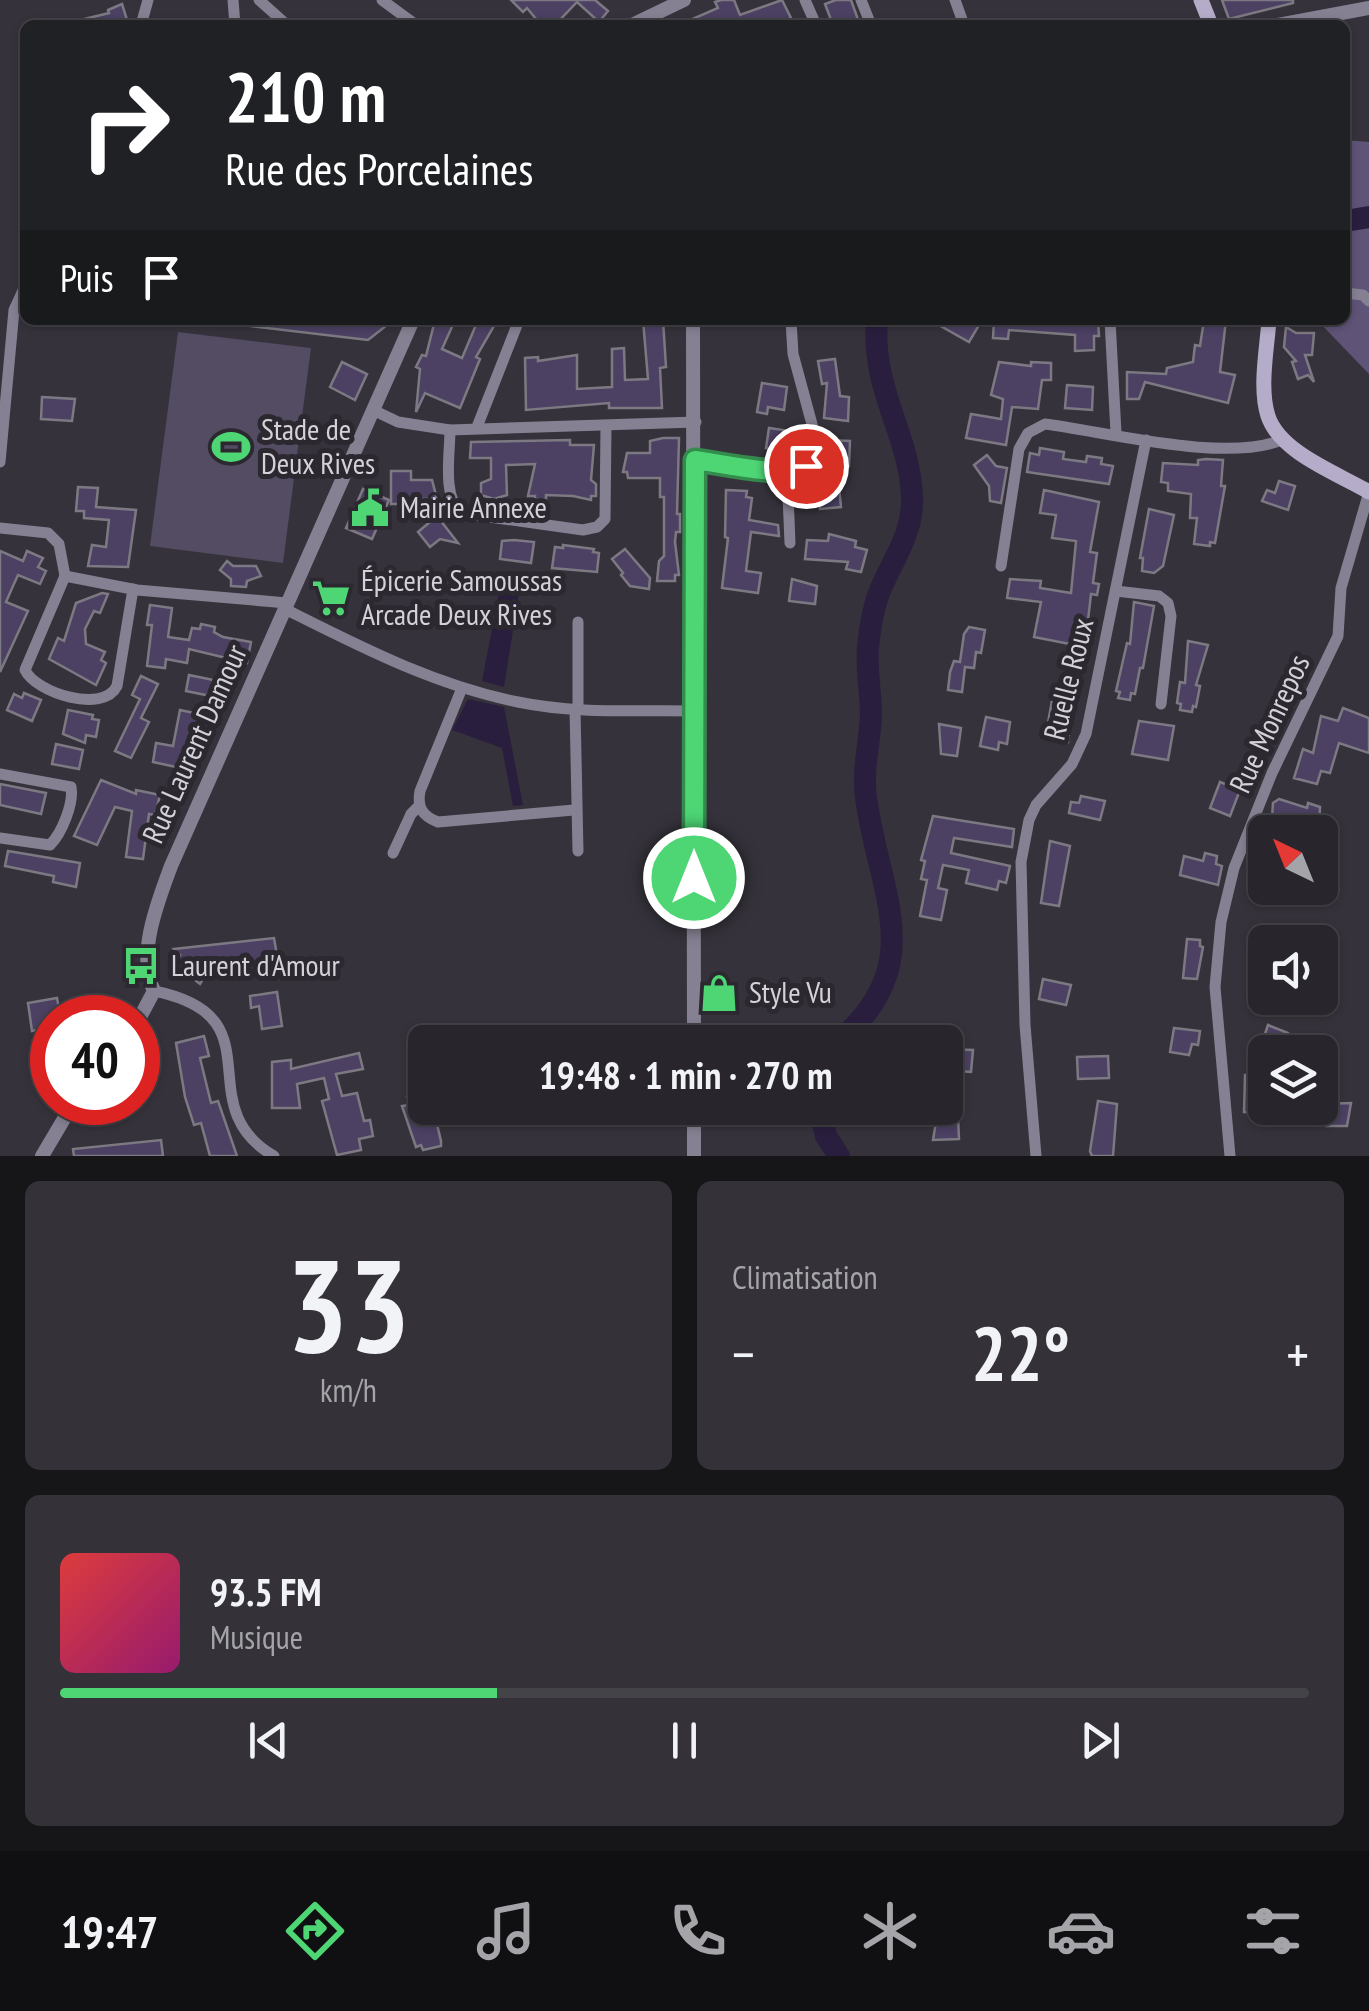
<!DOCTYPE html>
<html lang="fr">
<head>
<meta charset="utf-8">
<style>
  body { margin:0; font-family:"PT Sans Narrow",sans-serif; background:#343238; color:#f1f3f6; height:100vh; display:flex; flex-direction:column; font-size:38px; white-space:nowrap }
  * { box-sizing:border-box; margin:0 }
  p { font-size:32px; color:#a5a5a9 }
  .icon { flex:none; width:55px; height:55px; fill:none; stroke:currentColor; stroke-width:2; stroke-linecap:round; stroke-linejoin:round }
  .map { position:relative; height:1156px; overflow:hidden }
  .drawer { display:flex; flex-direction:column; gap:25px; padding:25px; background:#161518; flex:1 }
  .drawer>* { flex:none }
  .top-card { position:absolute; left:20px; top:20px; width:1330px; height:305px; border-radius:15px; box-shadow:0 2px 8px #0004,0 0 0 2px #444348; background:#202124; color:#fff; overflow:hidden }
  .needle { width:65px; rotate:317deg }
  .tools { position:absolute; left:1248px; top:815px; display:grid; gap:20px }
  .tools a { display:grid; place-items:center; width:90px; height:90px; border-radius:15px; background:#28262c; box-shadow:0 2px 8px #0004,0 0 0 2px #444348; font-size:50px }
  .speed { position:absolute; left:30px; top:995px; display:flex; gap:20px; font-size:50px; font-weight:700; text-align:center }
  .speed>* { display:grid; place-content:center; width:130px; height:130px; border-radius:50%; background:#28262c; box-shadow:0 2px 8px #0004,0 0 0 2px #444348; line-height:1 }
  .speed .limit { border:15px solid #d22; background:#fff; color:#111 }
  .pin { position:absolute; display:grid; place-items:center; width:85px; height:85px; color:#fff; margin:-42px; border:5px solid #fff; border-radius:50%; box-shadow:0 2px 10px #0007 }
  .me { position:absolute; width:110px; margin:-55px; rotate:0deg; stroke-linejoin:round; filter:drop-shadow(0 0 8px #0008) }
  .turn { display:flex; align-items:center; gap:35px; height:210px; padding:0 40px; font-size:45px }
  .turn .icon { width:130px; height:130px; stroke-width:2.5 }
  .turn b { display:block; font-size:70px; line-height:85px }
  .then { display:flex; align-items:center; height:95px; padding:0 40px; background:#0003; gap:20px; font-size:38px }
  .big { font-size:75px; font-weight:700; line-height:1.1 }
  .drawer .card { flex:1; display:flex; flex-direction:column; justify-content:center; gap:15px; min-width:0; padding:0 35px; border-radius:15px; background:#343238 }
  .drawer .dial { align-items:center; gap:0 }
  .dial b { font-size:130px; line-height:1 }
  .song { display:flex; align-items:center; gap:30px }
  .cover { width:120px; height:120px; border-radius:15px; background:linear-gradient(135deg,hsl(0 70% 55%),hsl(320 70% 35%)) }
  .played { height:10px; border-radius:5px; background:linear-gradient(90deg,#4ed675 35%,#444348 35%) }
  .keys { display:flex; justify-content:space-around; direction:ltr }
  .heat { display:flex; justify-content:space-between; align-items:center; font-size:55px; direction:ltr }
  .drawer .tiles { flex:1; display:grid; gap:25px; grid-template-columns:1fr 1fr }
  .card:last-child { grid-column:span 2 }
  .trip { position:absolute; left:408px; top:1025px; width:555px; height:100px; border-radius:15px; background:#28262c; box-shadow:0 2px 8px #0004,0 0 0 2px #444348; font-weight:700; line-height:100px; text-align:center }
  .menu { display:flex; height:160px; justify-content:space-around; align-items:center; background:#100f12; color:#a5a5a9 }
  .menu .icon { width:70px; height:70px }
  .menu .on { color:#4ed675 }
  .menu b { font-size:45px; color:#f1f3f6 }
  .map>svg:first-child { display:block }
  .green { fill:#534c63 }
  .forest { fill:#5f5377 }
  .water { fill:#2a1e3e }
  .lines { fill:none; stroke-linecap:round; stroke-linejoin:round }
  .river { stroke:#2a1e3e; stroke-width:22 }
  .building { fill:#4c4063; stroke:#7c7982; stroke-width:2.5 }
  .minor { stroke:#868192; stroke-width:11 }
  .tertiary { stroke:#868192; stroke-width:14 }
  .secondary { stroke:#b4acc8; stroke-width:15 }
  .route-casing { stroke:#338b4c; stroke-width:25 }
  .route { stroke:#4ed675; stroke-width:18 }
  .labels { text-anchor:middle; stroke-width:10; stroke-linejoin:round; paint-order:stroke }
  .poi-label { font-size:30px; fill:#d4d2d8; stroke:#2b2830; text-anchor:start }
  .street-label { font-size:30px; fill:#d4d2d8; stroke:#2b2830 }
</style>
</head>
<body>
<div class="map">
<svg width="1369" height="1156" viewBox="0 0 1369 1156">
  <rect width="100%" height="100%" fill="#35323b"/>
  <path class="green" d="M178,332l133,16 -28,215 -133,-17z"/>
  <path class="forest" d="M1345,140l24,2v232l-52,-54h28z"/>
  <g class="water">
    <path d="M502,577l19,3 -17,107 -22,-6z"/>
    <path d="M468,699l36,8 19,98 -10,1 -11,-58 -50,-18z"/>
  </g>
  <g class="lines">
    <g class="river">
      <path d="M1345,221l24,-4"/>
      <path d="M838,1042c92,-78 41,-148 28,-244 -4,-29 4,-55 5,-83 0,-23 -5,-45 -3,-68 2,-20 5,-40 13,-59 13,-30 33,-57 31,-92 -3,-64 -41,-106 -35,-176"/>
      <path d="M819,1108l7,28 13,20"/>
    </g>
  </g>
  <g class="building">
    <path d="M511,0h84l13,11 -9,11 -22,-20 -22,23h-14l-14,-17 -4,4z"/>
    <path d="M721,0h13l6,15 42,-15 9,18 -15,7h-97l39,-17 -3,-6z"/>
    <path d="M836,0h15l9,25h-27l-8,-21z"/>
    <path d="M1222,0h71v3l-64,16z"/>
    <path d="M122,4l6,19 -52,2v-4l33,-8 -1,-3z"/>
    <path d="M251,320h121l19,2 -23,18 -118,-14z"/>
    <path d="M435,320h20l-13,29 20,9 16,-38 16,6 -18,31 4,2 -20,49 -35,-15 -9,19 4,-43 -4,-2 6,-12 4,1z"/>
    <path d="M643,320h20l3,47 -6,1 2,40h-53v-5l-83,7 -1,-52 13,-1v4l39,-6v34l35,-2v-38l12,-1 1,32 23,-1z"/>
    <path d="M930,320h52l-13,22z"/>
    <path d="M994,320h104l1,16h-5v14l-19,1v-16l-66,-5 -1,9 -15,-1z"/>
    <path d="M1204,320h22l-6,52 15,3 -7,28 -83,-21 -6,17h-12v-27l39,2 1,-6 26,-6 2,-17 5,1z"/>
    <path d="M1286,327l10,6h18l-2,22h-7l9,27 -6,-7 -10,4 -6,-17 4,-1 -12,-14z"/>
    <path d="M835,359l5,37 9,1 -1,24 -24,-3 3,-35 -5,1 -4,-23z"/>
    <path d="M342,362l25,12 -12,26 -25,-13z"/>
    <path d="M999,362l32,4v-4l20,1v17h-9l-4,29 -26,-2 -6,38 -40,-7 5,-24 30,5 2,-20 -12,-4z"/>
    <path d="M762,383l25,4 -3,23 -16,-3 -1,7 -10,-2z"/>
    <path d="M1067,385l26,2 -1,23 -27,-2z"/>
    <path d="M42,397l33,2 -3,22 -31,-2z"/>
    <path d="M769,428l28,4 -2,18 -29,-2z"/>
    <path d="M663,438h16l-2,76h3v18h-4l-1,10 4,33h-4v6h-18l2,-20 5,-5v-59h-4v-19h-32l-1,-6h-4l4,-19h23v-12z"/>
    <path d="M570,440v5h24l-3,35 5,4v12h-5v4l-18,-4 -27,-1v4l-11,1v-4h-7l7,-32 -29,1 1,30 -13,4 -13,-4v-12l10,-4v-21h-21l1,-16z"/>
    <path d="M827,440l23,1 -1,25 -12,-1 4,42 -21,2 -2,-24h7z"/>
    <path d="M1040,448l24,4 -1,7 23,3 1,-6 15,2 -1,6 12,2 -4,18 -82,-12 3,-19 9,2z"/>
    <path d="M987,455l9,11 11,2 -6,35 -11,-2 -1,-15 -15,-21z"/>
    <path d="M1206,459l17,1 -2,26h4l-10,57 -5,-1v4l-16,-2 3,-26h-7l1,-24 -23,-3v-8l-7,-1 2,-19 35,2v-5z"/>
    <path d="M391,471h20v9h21l5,19h-13l4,5h-37z"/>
    <path d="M1279,481l16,5 -7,24 -26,-9 5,-11 8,3z"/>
    <path d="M78,487l20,1 -2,19 40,3 -8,57 -40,-1 4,-21 14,2 3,-27 -25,-2v-7h-8z"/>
    <path d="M363,489l26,11 -17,39 -26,-11z"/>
    <path d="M726,490l21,1 -1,6 6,1 -3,22 29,5 1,11 -28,-4 -5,39 15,2 -3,20 -36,-5 6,-50 -3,-1z"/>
    <path d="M1044,490l55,12 -9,50 7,1 -4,30 6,1 -2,11 -6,-1 -6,53 -51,-10 7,-35 -34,-4 3,-19 31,2 -1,7 31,5 5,-52 -24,-3 4,-23 -16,-2z"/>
    <path d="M1149,509l25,6 -11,51 -9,7 -12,-2 1,-13h-3z"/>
    <path d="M437,516l21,27 -18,-4 -10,8 -12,-15z"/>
    <path d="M829,534l27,7 -1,6 12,3 -6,22 -15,-3 2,-7 -43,-3 2,-19 21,1z"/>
    <path d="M514,540l20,2 -3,21 -31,-4 2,-18z"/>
    <path d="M563,545l31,4 -1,3 6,1 -2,19 -45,-4 3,-21 8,1z"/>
    <path d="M625,549l25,29 -1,11 -19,-3 -9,-11 2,-2 -11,-14z"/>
    <path d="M0,551l23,10 4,-10 16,7 -5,9 8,4 -6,13 -22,-9 -5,11 -7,16 22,9 -28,61z"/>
    <path d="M227,561l6,5h23l5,10 -14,5 -1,6 -15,-1v-7l-11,-9z"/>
    <path d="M792,579l25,7 -2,18 -26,-3z"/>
    <path d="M102,593l6,1 -8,19 -6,-2 -9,18 1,15 19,8 -4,8 5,3 -10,22 -47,-26 9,-21 6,3 12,-38z"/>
    <path d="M1134,602l20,4 -11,62h-3l-5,26 -4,-1 -1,7 -12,-2 2,-6 -4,-1 11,-48 3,1z"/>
    <path d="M150,605l22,3 -4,29 21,3 3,-12 8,1 1,-5 14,3 -1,5 9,5 28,5 -4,21 -58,-14 -2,14 -21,-4 -1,9 -18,-2 5,-41h-5z"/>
    <path d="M969,627l16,3 -4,23 -5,-1 -2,16 -9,-1 -3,25 -14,-2 2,-18 4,-11 6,1 4,-28z"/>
    <path d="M1188,641l20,4 -12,40 4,1 -4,21 -3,-1 -1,6 -12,-2 1,-6 -4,-1 3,-21 5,1z"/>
    <path d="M189,675l39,8 -3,16 -39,-8z"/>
    <path d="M141,676l17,8 -17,34 8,4 -18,36 -16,-7 25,-52 -8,-4z"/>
    <path d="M1055,684l23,4 -3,21 -4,-1 -3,34 -20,-4 -2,-4z"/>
    <path d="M24,693l17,7 -9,21 -25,-11 7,-16 8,4z"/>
    <path d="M1343,708l26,10v35l-30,-10 -9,30 -9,-2 -4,13 -23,-6 9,-29 10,4 8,-37 17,5z"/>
    <path d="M68,710l25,5 -1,4 7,1 -3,17 -10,-2 -1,8 -22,-9z"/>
    <path d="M180,710l24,5 -14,55 -37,-8 3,-19 17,3z"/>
    <path d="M986,717l24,5 -3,22 -8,-2 -1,8 -18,-4z"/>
    <path d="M1139,721l35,5 -6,34 -36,-6z"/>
    <path d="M939,724l22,4 -4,28 -16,-2z"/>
    <path d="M56,744l27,6 -4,19 -27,-5z"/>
    <path d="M101,780l35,14v-4l24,5 -5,20 -6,-1 -6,45 -17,-2 6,-46 -17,-4 -18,38 -23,-9z"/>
    <path d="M1220,782l20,8 -10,26 -20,-8z"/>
    <path d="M0,784l46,9 -5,21 -41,-9z"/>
    <path d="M1081,796l24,5 -5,19 -31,-7 2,-11 8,1z"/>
    <path d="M1279,799l28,9 1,-5 12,4 -1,25 -15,-1 -7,-14 -2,8 -23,-7 1,-15z"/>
    <path d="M933,816l81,13 -2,18 -58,-9 -3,15 59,13 -4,17 -7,-2 -2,9 -31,-7 3,-13 -26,-5 -5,23 9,2 -6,30 -21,-4 7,-36 -6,-1 4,-18 -4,-1z"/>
    <path d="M1050,841l20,5 -11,60 -18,-3z"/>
    <path d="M8,851l72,12 -4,24 -23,-5 1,-6 -49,-10z"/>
    <path d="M1205,853l12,3 -1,8 6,2 -4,19 -38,-10 4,-19 19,5z"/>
    <path d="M274,938l4,23 -72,13 -6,10 -26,-20 6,-9 -6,-6z"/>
    <path d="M1187,939l13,1v6l3,1 -6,32 -14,-1z"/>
    <path d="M1043,979l28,6 -5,20 -27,-6z"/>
    <path d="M277,992l5,34 -20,3 -3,-23 -8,2 -1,-12z"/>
    <path d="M57,998l3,16 -9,2 1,11 -20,4 -4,-28z"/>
    <path d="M1268,1025l20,8 -1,4 39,15h-67z"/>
    <path d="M1174,1028l26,3 -2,14 -6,-1 -3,11 -19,-3z"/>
    <path d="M204,1036l5,20 -9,2 11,45 7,-2 19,55h-27l-9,-33 -7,2 -9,-28 -9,-54z"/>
    <path d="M945,1049l28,1 -2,22 -26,-2z"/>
    <path d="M359,1053l4,16 -27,5 6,22 15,-3 7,28 6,-1 3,16 -14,3 2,11 -24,5 -15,-54 7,-2 -5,-21 -27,6 3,24h-28v-46l19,-2v9z"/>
    <path d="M1108,1056l1,22 -31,1 -1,-22z"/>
    <path d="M1245,1075h13v14h7v24l-21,-1z"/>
    <path d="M425,1092v16h8l8,33v5l-18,4 -2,-5 -5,2 -14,-41 7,-1 -2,-8z"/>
    <path d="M1098,1101l19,3 -4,52h-21l-2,-5z"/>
    <path d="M1351,1103l-4,23h-21l-6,-22z"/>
    <path d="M937,1116h21l1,23 -26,1z"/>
    <path d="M161,1140l2,16h-89l-1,-7z"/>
  </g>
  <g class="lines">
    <g class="minor">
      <path d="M233,0l2,25"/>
      <path d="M259,0l28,25"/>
      <path d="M382,0l34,25"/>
      <path d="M805,0l11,25"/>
      <path d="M861,0l10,25"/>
      <path d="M955,0l9,25"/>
      <path d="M141,25l7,-25"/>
      <path d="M1345,293l18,2 6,6"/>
      <path d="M1110,320l6,113"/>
      <path d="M373,410l25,12 52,8 246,-8"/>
      <path d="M477,427l42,-107"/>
      <path d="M450,430c0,24 -8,66 11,83l122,17 14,-3 8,-8 1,-93"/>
      <path d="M695,459c25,4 91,20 111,7l7,-38 -20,-74 -2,-34"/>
      <path d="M0,462l14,-152 11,-24"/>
      <path d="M787,471l3,72"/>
      <path d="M0,528l48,5 11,11 6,32 72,14 150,13"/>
      <path d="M1001,566l18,-117 9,-16 17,-9c63,8 183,40 239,15"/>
      <path d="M65,576l-40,94c11,23 78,44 92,16l16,-97"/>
      <path d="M1116,591l43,5 9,7 3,13 -10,88"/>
      <path d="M285,609c76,38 149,76 233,93 57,12 117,8 175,9"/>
      <path d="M462,688l-42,103c-3,16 2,25 18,31l136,-12"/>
      <path d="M575,709l3,142"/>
      <path d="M578,709v-87"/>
      <path d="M0,774l71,13c3,16 -9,46 -21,58l-50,-7"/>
      <path d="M393,853l18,-39 8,-8"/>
      <path d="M154,991c126,25 32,114 120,165"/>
      <path d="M1036,1156l-11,-131 -4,-163 8,-42 7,-15 36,-41 14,-30 60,-294"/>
      <path d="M1230,1156l-15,-169 6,-65 13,-54 38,-95 66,-137 3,-48 28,-96"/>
    </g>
    <g class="tertiary">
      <path d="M632,25l52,-25"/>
      <path d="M1278,25l91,-17"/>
      <path d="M693,320l1,722"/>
      <path d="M138,1021l16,-30c-18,-35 4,-90 17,-125l242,-546"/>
      <path d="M694,1108v48"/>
      <path d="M42,1156l32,-54"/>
    </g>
    <g class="secondary">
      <path d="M1201,0l10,25"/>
      <path d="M1269,320c-2,29 -10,68 -1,96 12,37 71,58 101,76"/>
    </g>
  </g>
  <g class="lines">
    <g class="route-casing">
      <path id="route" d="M694,878l1,-418c25,3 92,19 111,6"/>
    </g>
    <use href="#route" class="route"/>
  </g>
  <defs>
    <g id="stadium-bare" transform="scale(3)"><path d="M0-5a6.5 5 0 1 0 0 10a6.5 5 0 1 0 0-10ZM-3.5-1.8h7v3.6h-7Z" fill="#4ed675" stroke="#2b2830" stroke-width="2.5" paint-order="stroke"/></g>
    <g id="civic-bare" transform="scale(3)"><path d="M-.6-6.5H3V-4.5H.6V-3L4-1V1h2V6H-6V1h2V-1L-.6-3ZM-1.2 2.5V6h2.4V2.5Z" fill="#4ed675" stroke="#2b2830" stroke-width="2.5" paint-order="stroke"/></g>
    <g id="supermarket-bare" transform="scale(3)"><path d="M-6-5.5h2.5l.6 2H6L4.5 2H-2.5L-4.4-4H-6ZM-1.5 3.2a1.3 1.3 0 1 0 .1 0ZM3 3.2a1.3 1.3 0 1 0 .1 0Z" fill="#4ed675" stroke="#2b2830" stroke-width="2.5" paint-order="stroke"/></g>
    <g id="bus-bare" transform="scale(3)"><path d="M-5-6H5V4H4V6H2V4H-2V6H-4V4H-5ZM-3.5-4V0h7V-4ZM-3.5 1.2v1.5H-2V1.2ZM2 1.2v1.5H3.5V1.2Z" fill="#4ed675" stroke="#2b2830" stroke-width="2.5" paint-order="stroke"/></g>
    <g id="shop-bare" transform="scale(3)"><path d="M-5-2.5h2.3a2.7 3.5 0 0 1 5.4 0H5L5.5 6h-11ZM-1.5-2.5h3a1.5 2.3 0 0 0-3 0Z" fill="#4ed675" stroke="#2b2830" stroke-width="2.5" paint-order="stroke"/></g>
  </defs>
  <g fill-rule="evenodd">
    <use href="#stadium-bare" x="231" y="447"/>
    <use href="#civic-bare" x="370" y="508"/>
    <use href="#supermarket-bare" x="331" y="598"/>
    <use href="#bus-bare" x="141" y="966"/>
    <use href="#shop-bare" x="719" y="993"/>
  </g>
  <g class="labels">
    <g class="poi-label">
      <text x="261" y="440">Stade de<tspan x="261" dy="34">Deux Rives</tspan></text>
      <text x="400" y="518">Mairie Annexe</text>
      <text x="361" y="591">Épicerie Samoussas<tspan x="361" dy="34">Arcade Deux Rives</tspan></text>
      <text x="171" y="976">Laurent d'Amour</text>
      <text x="749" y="1003">Style Vu</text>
    </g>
    <g class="street-label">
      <text transform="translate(1069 679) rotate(-76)" y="10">Ruelle Roux</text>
      <text transform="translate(1270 724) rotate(-65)" y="10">Rue Monrepos</text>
      <text transform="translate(195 744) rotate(-66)" y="10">Rue Laurent Damour</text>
    </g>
  </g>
</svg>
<div class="tools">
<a><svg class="needle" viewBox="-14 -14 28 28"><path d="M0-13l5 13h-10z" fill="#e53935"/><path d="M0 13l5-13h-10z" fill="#a5a5a9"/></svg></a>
<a><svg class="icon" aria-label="sound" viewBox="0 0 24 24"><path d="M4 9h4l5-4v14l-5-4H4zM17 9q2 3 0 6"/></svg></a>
<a><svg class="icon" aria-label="layers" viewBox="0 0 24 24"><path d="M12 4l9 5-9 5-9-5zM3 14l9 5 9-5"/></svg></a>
</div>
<div class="speed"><div class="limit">40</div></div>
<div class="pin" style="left:806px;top:466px;background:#d93025"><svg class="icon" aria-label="arrive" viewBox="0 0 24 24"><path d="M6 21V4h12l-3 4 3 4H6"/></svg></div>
<svg class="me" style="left:694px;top:878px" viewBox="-20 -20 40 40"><circle r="17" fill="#4ed675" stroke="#fff" stroke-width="3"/><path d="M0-11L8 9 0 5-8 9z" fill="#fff"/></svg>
<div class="trip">19:48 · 1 min · 270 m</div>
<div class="top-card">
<div class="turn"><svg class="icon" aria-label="right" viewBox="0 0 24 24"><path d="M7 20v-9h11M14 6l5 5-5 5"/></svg><div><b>210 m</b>Rue des Porcelaines</div></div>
<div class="then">Puis<svg class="icon" aria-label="arrive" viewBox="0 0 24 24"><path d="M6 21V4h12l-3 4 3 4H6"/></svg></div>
</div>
</div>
<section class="drawer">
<div class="tiles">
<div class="card dial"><b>33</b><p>km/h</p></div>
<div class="card"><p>Climatisation</p>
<div class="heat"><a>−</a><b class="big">22°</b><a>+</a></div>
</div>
<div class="card">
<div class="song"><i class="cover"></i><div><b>93.5 FM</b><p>Musique</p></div></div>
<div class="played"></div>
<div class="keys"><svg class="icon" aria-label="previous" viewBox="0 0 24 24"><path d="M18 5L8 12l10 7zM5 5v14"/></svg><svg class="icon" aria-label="pause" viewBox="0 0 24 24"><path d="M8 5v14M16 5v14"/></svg><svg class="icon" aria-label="next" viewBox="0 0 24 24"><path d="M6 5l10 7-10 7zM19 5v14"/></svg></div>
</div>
</div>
</section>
<nav class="menu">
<b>19:47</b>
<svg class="icon on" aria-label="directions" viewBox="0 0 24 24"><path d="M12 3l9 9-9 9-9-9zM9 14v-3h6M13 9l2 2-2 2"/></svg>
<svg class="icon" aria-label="music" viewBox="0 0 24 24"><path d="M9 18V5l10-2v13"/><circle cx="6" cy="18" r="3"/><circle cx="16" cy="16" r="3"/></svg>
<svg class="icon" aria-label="phone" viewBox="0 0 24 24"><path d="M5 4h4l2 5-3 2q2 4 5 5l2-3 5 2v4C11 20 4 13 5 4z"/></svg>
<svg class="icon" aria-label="climate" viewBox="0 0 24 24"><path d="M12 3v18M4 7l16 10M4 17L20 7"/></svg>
<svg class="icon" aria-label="car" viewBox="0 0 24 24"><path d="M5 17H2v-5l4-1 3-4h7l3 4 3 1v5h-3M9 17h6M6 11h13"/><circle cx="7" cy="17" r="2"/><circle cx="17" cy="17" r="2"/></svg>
<svg class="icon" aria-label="filters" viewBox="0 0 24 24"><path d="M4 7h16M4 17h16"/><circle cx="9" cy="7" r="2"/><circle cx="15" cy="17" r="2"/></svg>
</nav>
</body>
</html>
